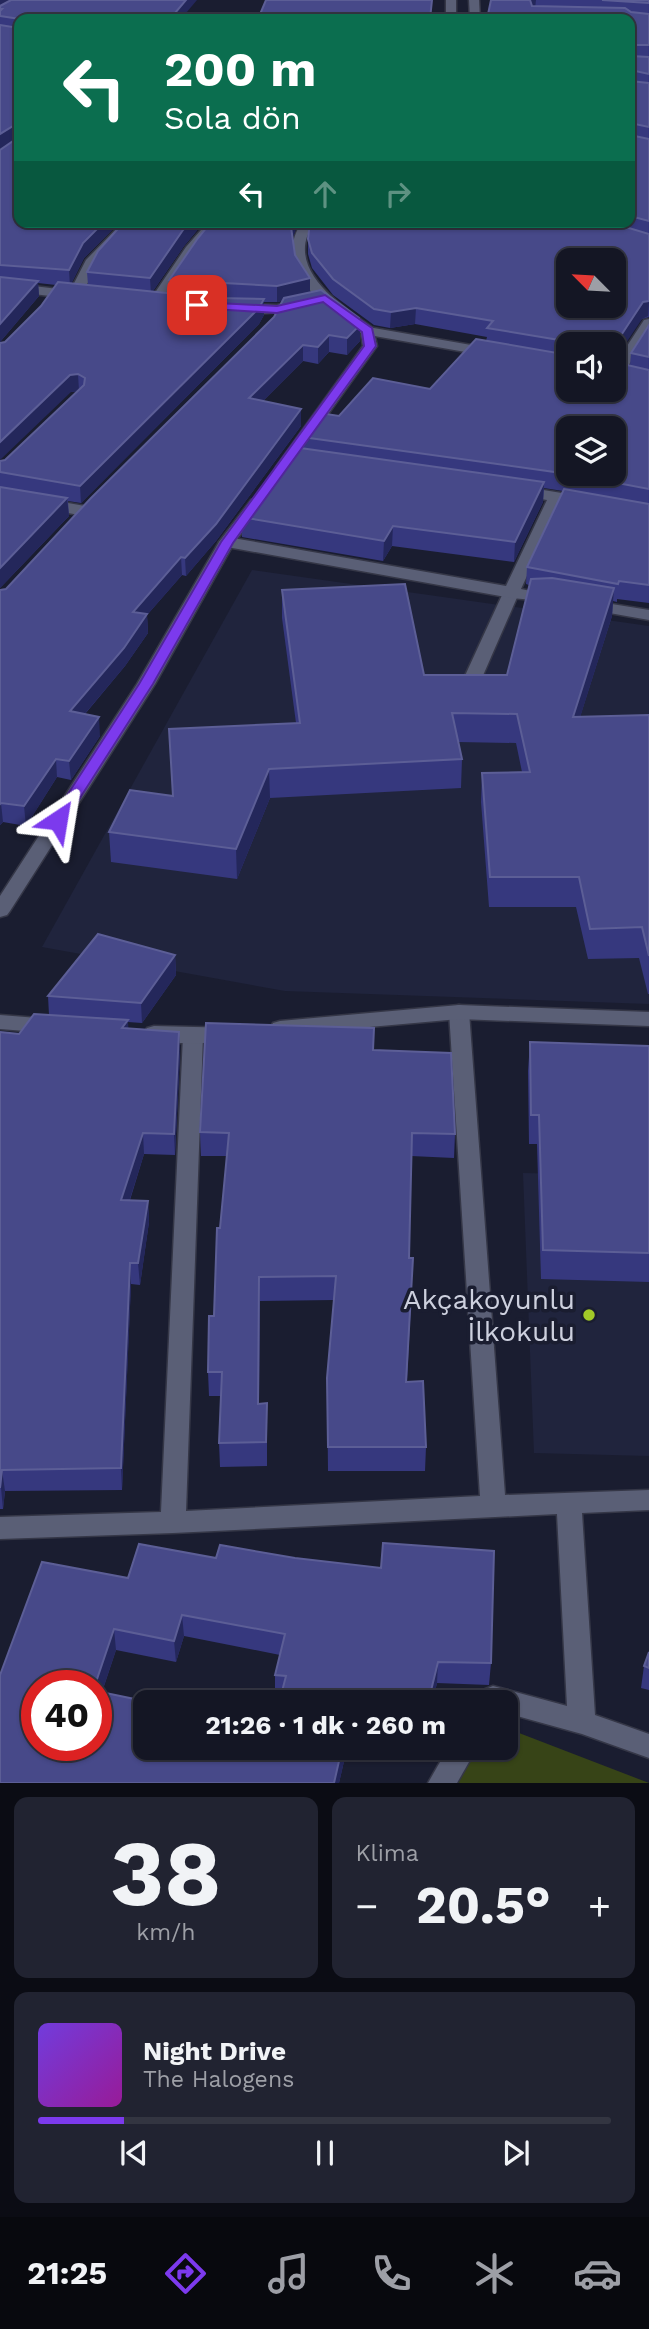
<!DOCTYPE html>
<html lang="tr">
<head>
<meta charset="utf-8">
<style>
  body { margin:0; font-family:"Work Sans",sans-serif; background:#212331; color:#f1f3f6; height:100vh; display:flex; flex-direction:column; font-size:26px; white-space:nowrap }
  * { box-sizing:border-box; margin:0 }
  p { font-size:23px; color:#9d9fa6 }
  .icon { flex:none; width:38px; height:38px; fill:none; stroke:currentColor; stroke-width:2; stroke-linecap:round; stroke-linejoin:round }
  .map { position:relative; height:1783px; overflow:hidden }
  .sheet { display:flex; flex-direction:column; gap:14px; padding:14px; background:#0b0c14; flex:1 }
  .sheet>* { flex:none }
  .hud { position:absolute; left:14px; top:14px; width:621px; height:214px; border-radius:14px; box-shadow:0 2px 5px #0004,0 0 0 2px #333541; background:#0b6e4f; color:#fff; overflow:hidden }
  .needle { width:46px; rotate:294deg }
  .buttons { position:absolute; left:556px; top:248px; display:grid; gap:14px }
  .buttons a { display:grid; place-items:center; width:70px; height:70px; border-radius:14px; background:#141624; box-shadow:0 2px 5px #0004,0 0 0 2px #333541; font-size:35px }
  .speed { position:absolute; left:21px; top:1670px; display:flex; gap:14px; font-size:35px; font-weight:700; text-align:center }
  .speed>* { display:grid; place-content:center; width:91px; height:91px; border-radius:50%; background:#141624; box-shadow:0 2px 5px #0004,0 0 0 2px #333541; line-height:1 }
  .speed .limit { border:10px solid #d22; background:#fff; color:#111 }
  .pin { position:absolute; display:grid; place-items:center; width:60px; height:60px; color:#fff; margin:-30px; border-radius:14px; box-shadow:0 4px 10px #0006 }
  .me { position:absolute; width:77px; margin:-38px; rotate:33deg; stroke-linejoin:round; filter:drop-shadow(0 0 5px #0008) }
  .turn { display:flex; align-items:center; gap:24px; height:147px; padding:0 35px; font-size:32px }
  .turn .icon { width:91px; height:91px; stroke-width:2.5 }
  .turn b { display:block; font-size:49px; line-height:60px }
  .lanes { display:flex; align-items:center; height:66px; padding:0 35px; background:#0003; justify-content:center; gap:35px; direction:ltr }
  .lanes .off { opacity:.35 }
  .big { font-size:52px; font-weight:700; line-height:1.1 }
  .sheet .card { flex:1; display:flex; flex-direction:column; justify-content:center; gap:10px; min-width:0; padding:0 24px; border-radius:14px; background:#212331 }
  .sheet .dial { align-items:center; gap:0 }
  .dial b { font-size:91px; line-height:1 }
  .song { display:flex; align-items:center; gap:21px }
  .cover { width:84px; height:84px; border-radius:10px; background:linear-gradient(135deg,hsl(260 70% 55%),hsl(300 70% 35%)) }
  .played { height:7px; border-radius:4px; background:linear-gradient(90deg,#7c3aed 15%,#333541 15%) }
  .keys { display:flex; justify-content:space-around; direction:ltr }
  .heat { display:flex; justify-content:space-between; align-items:center; font-size:38px; direction:ltr }
  .sheet .tiles { flex:1; display:grid; gap:14px; grid-template-columns:1fr 1fr }
  .card:last-child { grid-column:span 2 }
  .trip { position:absolute; left:133px; top:1690px; width:385px; height:70px; border-radius:14px; background:#141624; box-shadow:0 2px 5px #0004,0 0 0 2px #333541; font-weight:700; line-height:70px; text-align:center }
  .menu { display:flex; height:112px; justify-content:space-around; align-items:center; background:#08090e; color:#9d9fa6 }
  .menu .icon { width:49px; height:49px }
  .menu .active { color:#7c3aed }
  .menu b { font-size:32px; color:#f1f3f6 }
  .map>svg:first-child { display:block }
  .built { fill:#20243d }
  .green { fill:#374417 }
  .lines { fill:none; stroke-linecap:round; stroke-linejoin:round }
  .service-casing { stroke:#353747; stroke-width:3 }
  .minor-casing { stroke:#353747; stroke-width:3 }
  .tertiary-casing { stroke:#353747; stroke-width:3 }
  .service { fill:#5a5f76; fill-rule:evenodd }
  .minor { fill:#5a5f76; fill-rule:evenodd }
  .tertiary { fill:#5a5f76; fill-rule:evenodd }
  .wall { fill:#36387e }
  .shaded-wall { fill:#24275b }
  .building { fill:#474989; stroke:#5c5e96; stroke-width:2; fill-rule:evenodd }
  .route { fill:#7c3aed; stroke:#51269a; stroke-width:2 }
  .poi-dot { fill:#a2c928; stroke:#1a1d30; stroke-width:2.5 }
  .labels { text-anchor:middle; stroke-width:7; stroke-linejoin:round; paint-order:stroke }
  .near-poi-label { font-size:28px; fill:#cdd0de; stroke:#1a1d30; text-anchor:end }
</style>
</head>
<body>
<div class="map">
<svg width="649" height="1783" viewBox="0 0 649 1783">
  <rect width="100%" height="100%" fill="#1a1d30"/>
  <g class="built">
    <path d="M252,570l397,56v378l-364,-13 -243,-44z"/>
    <path d="M523,1173l126,3v280l-115,-3z"/>
  </g>
  <path class="green" d="M506,1728l143,55h-220l19,-35h58z"/>
  <g class="lines">
    <g class="service-casing">
      <path id="service" d="M511,588l8,5 -38,87 -3,4h-12l-3,-4 40,-87z"/>
    </g>
    <g class="minor-casing">
      <g id="minor">
        <path d="M123,222h13l-39,43 -17,33h-10l-2,-3 18,-35z"/>
        <path d="M208,222h13l-25,30 -34,51h-10l-2,-3 36,-53z"/>
        <path d="M649,319v15l-28,43 -7,1v-12l30,-46z"/>
        <path d="M368,327l126,22 7,4 -7,4 -131,-23v-6z"/>
        <path d="M519,486l67,11 8,5 -8,5 -25,-5 -40,87 35,7 2,3 -2,3 -45,-4 -284,-51 -8,-5 8,-5 279,49 41,-86 -33,-6 -3,-3 3,-3z"/>
        <path d="M0,491l85,15 8,5 -8,5 -85,-15z"/>
        <path d="M587,600l62,10v10l-68,-12 -2,-3 2,-3z"/>
        <path d="M459,1005l7,2 3,5 36,483 144,-5v20l-67,3 13,202 54,19v24l-67,-24 -76,-21v-10h-30l7,-13 10,-4 74,20 -10,-192 -384,19 -173,6v-22l161,-5 22,-476 3,-5h14l3,5 -17,475 294,-15 -31,-484 3,-5z"/>
        <path d="M448,1748h29l-20,35h-29z"/>
      </g>
    </g>
    <g class="tertiary-casing">
      <g id="tertiary">
        <rect x="446" y="0" width="10" height="19"/>
        <path d="M469,0h10l1,19h-10z"/>
        <path d="M302,222h13c-34,45 26,84 58,106l4,18 -89,124 -5,1 -7,-4 87,-121 -2,-13c-34,-24 -91,-64 -59,-111z"/>
        <path d="M0,282l75,9 7,4 -7,4 -75,-9z"/>
        <path d="M302,300l5,1v6c-18,4 -61,12 -76,1l7,-4 39,1z"/>
        <path d="M256,498l8,5 -30,40 -79,141 -145,227 -3,4 -7,2v-21l137,-212 82,-142 32,-42z"/>
        <path d="M459,1005l190,7v14l-190,-7 -179,16 -7,-2 -3,-5 3,-5 7,-2z"/>
        <path d="M0,1015l51,4 7,2 3,5 -3,5 -7,2 -51,-4z"/>
        <path d="M154,1026l82,2 3,5 -3,5c-27,7 -62,7 -89,0l-3,-5 3,-5z"/>
      </g>
    </g>
    <use href="#service" class="service"/>
    <use href="#minor" class="minor"/>
    <use href="#tertiary" class="tertiary"/>
  </g>
  <g class="wall">
    <path d="M0,0l181,19h-162v118l-19,13z"/>
    <path d="M491,0h158v317l-7,2 -28,26h-45v45l61,-25 1,-12 18,-28v278l-32,-4v3l-4,-1 -1,15 -32,101 69,-2v279h-1l-9,-36 -51,1 -12,-52h-87l-8,-105 1,-29 40,-1 -6,-29 -58,-1 4,17 -1,29 -191,10 -33,81 -126,-17 -2,-30 63,-36 124,-73 -14,-105v-28l142,85h83l22,-90 -3,-1 1,-17 36,-76 -19,-3 -1,14 -29,60 -122,-16 -9,15 -141,-24 -1,-20 61,-69v-11l37,-21 91,-27 56,-48 1,-4 -72,-13 -25,4 -16,-3 -41,-30 -21,-27 -4,-14v-15l2,-17h320v-203z"/>
    <path d="M0,150l19,72h101l-36,36 -13,26 17,1 -1,-13 37,-50h80l-20,24 -31,45 17,2 -1,-13 124,-42 2,17 15,23v14l50,49 -13,14 -18,-3 -11,12 -15,-3 -40,40 38,25 -85,115 -30,35 -4,-1 -35,40 1,18 -23,33 -40,48 15,22 -29,44 -14,-3 -31,49 -23,-4 -3,3 6,-236 268,-272 8,-16 -5,1h-13v13l-5,9 -178,179 -13,-2 1,15 -69,72v-116l5,-12 73,-69 -7,1 -66,-50 36,-36 15,-21 -18,-2 1,13 -39,46z"/>
    <path d="M175,955l1,20 -34,48 -14,-1v6l52,25 -5,102 -31,-1 -14,46 18,1 1,21 -9,63 -9,-1 -9,206 -117,1 -2,18h-3v-477l19,2 30,-19 -1,-19z"/>
    <path d="M374,1028v22l81,84 -1,24 -43,-2 -2,102 3,24 -5,100 19,65 -1,24h-97l-1,-93 7,-78 -74,1 -1,103 8,-1v63l-47,1 -1,-24 2,-47h-12l-1,-24 6,-56 6,-88 7,-72h-26l-1,-24z"/>
    <path d="M530,1042l119,4v236l-108,-3 -4,-135h-8l-1,-73z"/>
    <path d="M42,1562l449,101 -2,22 -52,-2 -5,20h-153l2,-6 -6,-1v-21l5,-20 -96,-19 -8,26 -60,-12 -14,42 43,56h206l-3,10 -3,-1 -6,26h-339z"/>
    <path d="M649,1652v38l-8,-2 3,-22z"/>
  </g>
  <g class="shaded-wall">
    <path d="M0,0h16l-16,9z"/>
    <path d="M186,0h11l-16,19h-11z"/>
    <path d="M530,0h6l-1,9 -6,2z"/>
    <path d="M18,123l1,14 -19,13v-16z"/>
    <path d="M104,222h16l-36,36 -14,28 -1,-16 14,-27z"/>
    <path d="M190,222h14l-20,24 -33,48 -1,-16 33,-48z"/>
    <path d="M293,222h6l-8,20v-15z"/>
    <path d="M310,278v16l-33,8v-16z"/>
    <path d="M38,281l1,15 -39,46v-18z"/>
    <path d="M264,299v16l-5,9 -178,179 -1,-17z"/>
    <path d="M649,301l-1,15 -6,3 -28,42v-15l29,-44z"/>
    <path d="M416,308l-1,16 -25,4 1,-16z"/>
    <path d="M360,325v16l-13,14v-17z"/>
    <path d="M329,335v17l-11,12v-17z"/>
    <path d="M303,345v16l-54,54v-17z"/>
    <path d="M78,374l1,17 -8,1 -71,68v-18l70,-67z"/>
    <path d="M301,409v17l-85,115 -30,35 -1,-18z"/>
    <path d="M544,482l-1,20 -29,60 1,-20z"/>
    <path d="M67,498l2,18 -69,72v-20z"/>
    <path d="M393,526l-1,20 -9,15 1,-20z"/>
    <path d="M181,557l1,18 -35,40 1,18 -23,33 -53,63 -2,-18 63,-99z"/>
    <path d="M614,588l-2,28 -41,130 2,-29z"/>
    <path d="M99,717l1,19 -29,44 -2,-19z"/>
    <path d="M56,759l1,18 -31,49 -2,-20z"/>
    <path d="M269,769l1,29 -33,81 -1,-30z"/>
    <path d="M1,803l2,19 -3,3v-21z"/>
    <path d="M175,955l1,20 -34,48 -1,-20z"/>
    <path d="M128,1020l1,21 -7,-13z"/>
    <path d="M179,1032l1,21 -5,102 -1,-21z"/>
    <path d="M143,1133l1,21 -21,67 -2,-21z"/>
    <path d="M148,1201l1,21 -9,63 -2,-22z"/>
    <path d="M130,1263l1,21 -9,206 -1,-22z"/>
    <path d="M259,1277l1,24 -2,127v-24z"/>
    <path d="M2,1470l3,21 -2,18 -2,-21z"/>
    <path d="M182,1615l2,21 -8,26 -2,-21z"/>
    <path d="M114,1629l2,21 -20,60 -1,-25z"/>
    <path d="M438,1662l-1,21 -5,20h-4z"/>
    <path d="M342,1748h3v9l-6,26h-5z"/>
  </g>
  <g class="building">
    <path d="M11,0h175l-16,19h-150l-20,-3v-5l2,-2h-2v-3z"/>
    <path d="M266,0h166l-2,19h-172z"/>
    <path d="M491,0h39l2,6 93,2 6,4 18,2v31h-19v-26h-143z"/>
    <path d="M602,0h47v3z"/>
    <path d="M0,25l19,3v109l-1,-14 -18,11z"/>
    <path d="M630,50l1,6 18,1v17l-18,-4 -1,1z"/>
    <path d="M630,81l19,2v44l-19,-4z"/>
    <path d="M630,135l19,4v82l-19,-5z"/>
    <path d="M19,137v85h85l-21,21 -14,27 -69,-5v-115z"/>
    <path d="M124,222h66l-7,8 -33,48 -63,-6 11,-21z"/>
    <path d="M211,222h82l-2,5 4,28 15,23 -33,8 -108,-6 29,-42z"/>
    <path d="M310,222h299l40,12v67l-6,1 -29,44v-1h-41l-2,-3 -84,-14 6,-7 -77,-13 -25,4 -17,-3 -41,-30 -21,-26 -4,-14zM569,261h45v45h-45z"/>
    <path d="M0,277l38,4 -38,43z"/>
    <path d="M58,282l158,16 48,1 -5,9 -179,178 -80,-14v-11l5,-1 79,-75 1,-7 -7,-4 -8,1 -70,67v-99l5,-1 36,-36z"/>
    <path d="M321,290l38,28 1,7 -13,13 -18,-3 -11,12 -15,-2 -54,53 52,11 -85,115 -31,34 -4,-1 -48,55 14,2 -23,34 -54,63 29,6 -30,44 -13,-2 -32,47 -23,-3 -1,1v-214l6,-1 85,-91 183,-181 10,-19z"/>
    <path d="M649,325v32l-18,-4z"/>
    <path d="M476,339l93,16v35h45v-28l35,8v119l-79,-15h44v-45h-45v45l-267,-37 18,-24 19,3 34,-38 57,11z"/>
    <path d="M293,447l251,35 -29,60 -122,-16 -9,15 -143,-24z"/>
    <path d="M0,487l67,11 -67,70z"/>
    <path d="M564,489l85,15v81l-30,-4 -1,3 -91,-17z"/>
    <path d="M552,578l62,10 -41,129 76,-2v241l-7,-29 -52,2 -11,-52h-89l-8,-104 48,-1 -13,-58 -65,-1 10,46 -193,10 -33,80 -127,-17 21,-42 43,6 -4,-67 131,-6 -18,-133 123,-6 19,91h83l24,-96z"/>
    <path d="M98,934l77,21 -34,48 -93,-7z"/>
    <path d="M34,1014l94,6 -6,8 57,4 -5,102 -31,-1 -22,67 27,1 -10,62h-8l-9,205 -119,2 -2,18v-456l19,2z"/>
    <path d="M206,1023l168,5 -1,22 78,3 4,81 -43,-1 -3,125h4l-7,124 17,-1 3,66h-98l-1,-69 9,-102 -77,1 -1,127 9,-1 -1,39 -47,1 3,-71h-14l1,-56h5l3,-88h3l9,-95 -29,-1z"/>
    <path d="M530,1042l119,4v207l-106,-3 -4,-135h-8z"/>
    <path d="M383,1543l111,8 -3,112 -53,-1 -10,41h-149l7,-27 -11,-1 10,-41 -103,-19 -8,26 -60,-12 -19,56h-58v60h59v-54l58,12h-9v45h197l-8,35h-334v-108l42,-113 86,16 11,-34 77,14 4,-13 75,13 86,10z"/>
    <path d="M649,1652v16l-5,-2z"/>
  </g>
  <path class="route" d="M325,295l47,33 4,18 -143,197 -80,141 -87,136 -2,4h-11l-2,-4 88,-136 82,-142 143,-196 -2,-14 -39,-30 -46,11 -80,-5 -6,-3 6,-3 80,4z"/>
  <circle class="poi-dot" cx="589" cy="1315" r="7"/>
  <g class="labels">
    <g class="near-poi-label">
      <text x="575" y="1309">Akçakoyunlu<tspan x="575" dy="32">İlkokulu</tspan></text>
    </g>
  </g>
</svg>
<div class="buttons">
<a><svg class="needle" viewBox="-14 -14 28 28"><path d="M0-13l5 13h-10z" fill="#e53935"/><path d="M0 13l5-13h-10z" fill="#9d9fa6"/></svg></a>
<a><svg class="icon" aria-label="sound" viewBox="0 0 24 24"><path d="M4 9h4l5-4v14l-5-4H4zM17 9q2 3 0 6"/></svg></a>
<a><svg class="icon" aria-label="layers" viewBox="0 0 24 24"><path d="M12 4l9 5-9 5-9-5zM3 14l9 5 9-5"/></svg></a>
</div>
<div class="speed"><div class="limit">40</div></div>
<div class="pin" style="left:197px;top:305px;background:#d93025"><svg class="icon" aria-label="arrive" viewBox="0 0 24 24"><path d="M6 21V4h12l-3 4 3 4H6"/></svg></div>
<svg class="me" style="left:58px;top:820px" viewBox="-20 -20 40 40"><path d="M0-17L14 15 0 8-14 15z" fill="#7c3aed" stroke="#fff" stroke-width="4"/></svg>
<div class="trip">21:26 · 1 dk · 260 m</div>
<div class="hud">
<div class="turn"><svg class="icon" aria-label="left" viewBox="0 0 24 24"><path d="M17 20v-9H6M10 6l-5 5 5 5"/></svg><div><b>200 m</b>Sola dön</div></div>
<div class="lanes"><svg class="icon" aria-label="left" viewBox="0 0 24 24"><path d="M17 20v-9H6M10 6l-5 5 5 5"/></svg><svg class="icon off" aria-label="ahead" viewBox="0 0 24 24"><path d="M12 20V5M6 11l6-6 6 6"/></svg><svg class="icon off" aria-label="right" viewBox="0 0 24 24"><path d="M7 20v-9h11M14 6l5 5-5 5"/></svg></div>
</div>
</div>
<section class="sheet">
<div class="tiles">
<div class="card dial"><b>38</b><p>km/h</p></div>
<div class="card"><p>Klima</p>
<div class="heat"><a>−</a><b class="big">20.5°</b><a>+</a></div>
</div>
<div class="card">
<div class="song"><i class="cover"></i><div><b>Night Drive</b><p>The Halogens</p></div></div>
<div class="played"></div>
<div class="keys"><svg class="icon" aria-label="previous" viewBox="0 0 24 24"><path d="M18 5L8 12l10 7zM5 5v14"/></svg><svg class="icon" aria-label="pause" viewBox="0 0 24 24"><path d="M8 5v14M16 5v14"/></svg><svg class="icon" aria-label="next" viewBox="0 0 24 24"><path d="M6 5l10 7-10 7zM19 5v14"/></svg></div>
</div>
</div>
</section>
<nav class="menu">
<b>21:25</b>
<svg class="icon active" aria-label="directions" viewBox="0 0 24 24"><path d="M12 3l9 9-9 9-9-9zM9 14v-3h6M13 9l2 2-2 2"/></svg>
<svg class="icon" aria-label="music" viewBox="0 0 24 24"><path d="M9 18V5l10-2v13"/><circle cx="6" cy="18" r="3"/><circle cx="16" cy="16" r="3"/></svg>
<svg class="icon" aria-label="phone" viewBox="0 0 24 24"><path d="M5 4h4l2 5-3 2q2 4 5 5l2-3 5 2v4C11 20 4 13 5 4z"/></svg>
<svg class="icon" aria-label="climate" viewBox="0 0 24 24"><path d="M12 3v18M4 7l16 10M4 17L20 7"/></svg>
<svg class="icon" aria-label="car" viewBox="0 0 24 24"><path d="M5 17H2v-5l4-1 3-4h7l3 4 3 1v5h-3M9 17h6M6 11h13"/><circle cx="7" cy="17" r="2"/><circle cx="17" cy="17" r="2"/></svg>
</nav>
</body>
</html>
